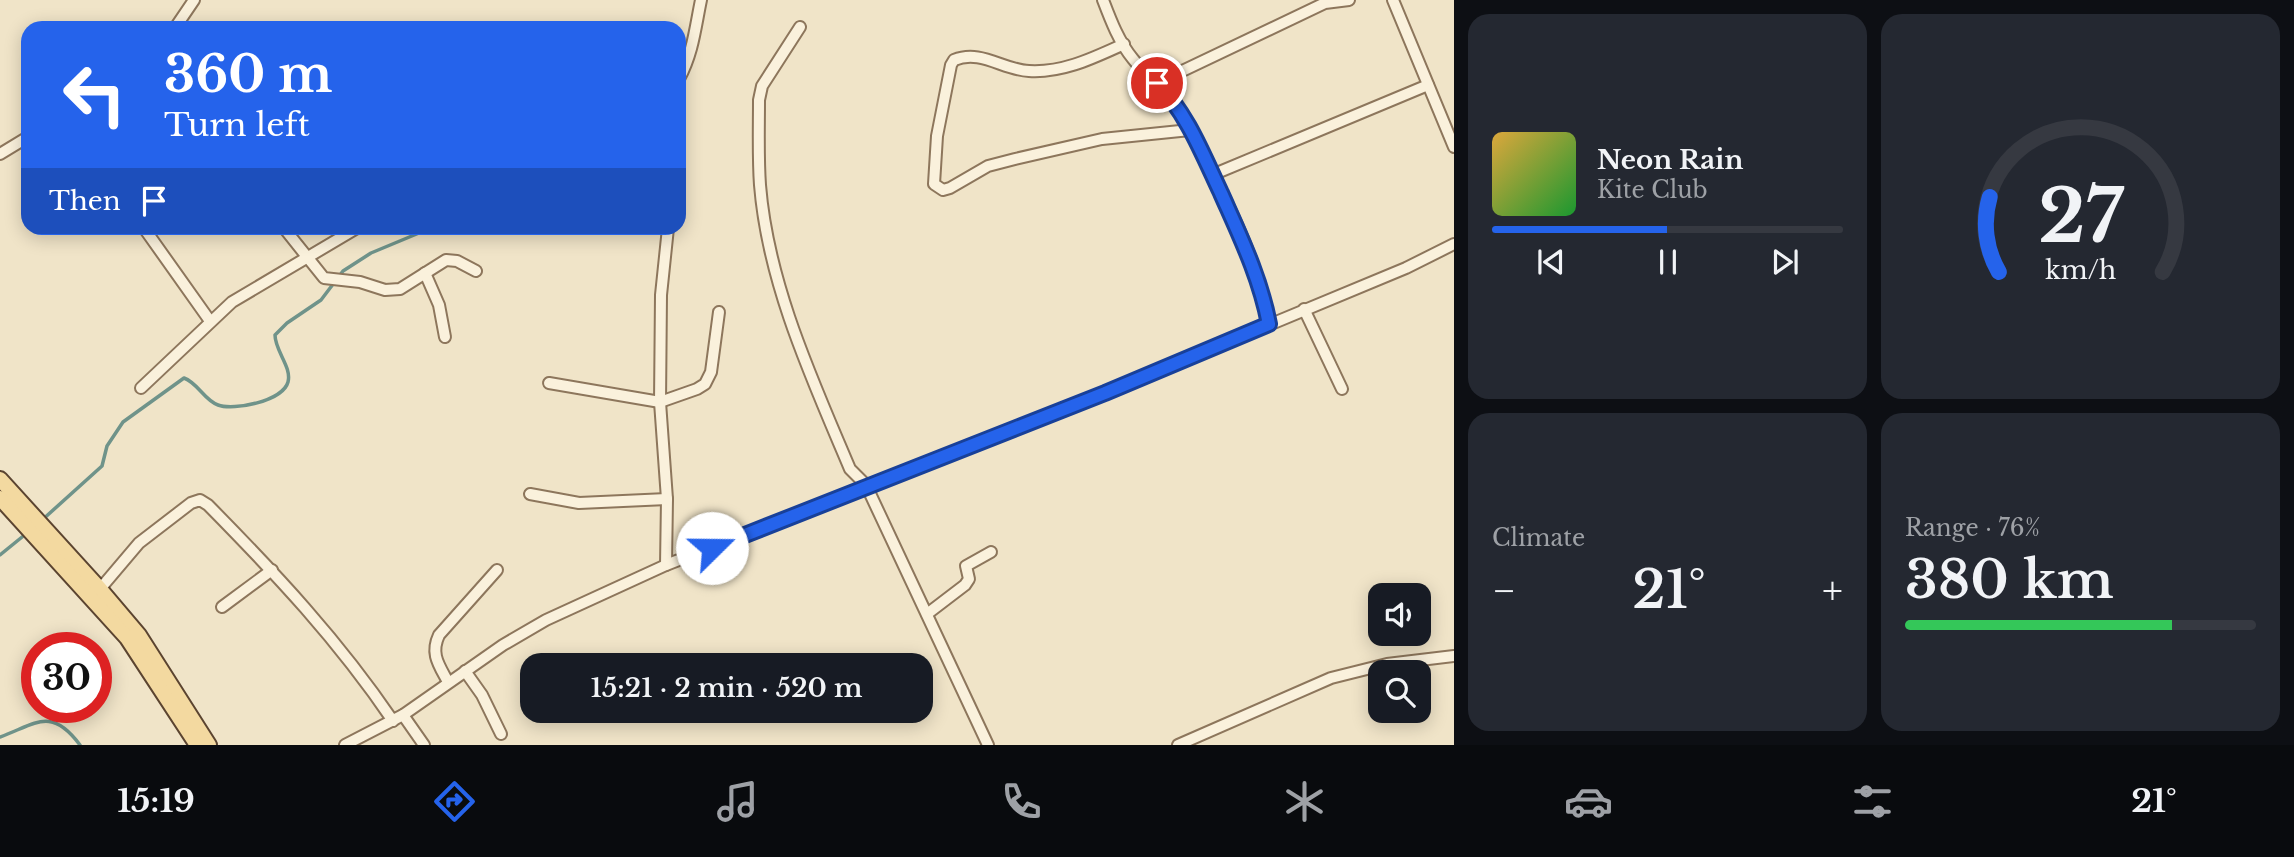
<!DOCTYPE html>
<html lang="en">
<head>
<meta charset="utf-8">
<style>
  body { margin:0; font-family:"Libre Baskerville",serif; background:#242831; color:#f1f3f6; height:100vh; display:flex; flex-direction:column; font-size:26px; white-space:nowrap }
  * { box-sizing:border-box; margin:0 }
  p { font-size:23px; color:#9ea1a6 }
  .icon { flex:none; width:38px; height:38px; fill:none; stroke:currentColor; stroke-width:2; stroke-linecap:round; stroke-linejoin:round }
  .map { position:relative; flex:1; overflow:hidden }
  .details { display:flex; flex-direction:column; gap:14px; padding:14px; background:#0d0f14; width:840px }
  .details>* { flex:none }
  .banner { position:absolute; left:21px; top:21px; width:665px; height:214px; border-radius:21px; box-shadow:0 4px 18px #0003; background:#2563eb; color:#fff; overflow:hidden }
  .controls { position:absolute; left:1368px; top:583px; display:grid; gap:14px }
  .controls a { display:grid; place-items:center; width:63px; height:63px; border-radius:14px; background:#171b24; box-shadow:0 4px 18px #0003; font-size:35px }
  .speed { position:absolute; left:21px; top:632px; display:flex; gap:14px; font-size:35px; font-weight:700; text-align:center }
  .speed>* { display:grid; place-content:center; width:91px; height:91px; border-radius:50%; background:#171b24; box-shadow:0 4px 18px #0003; line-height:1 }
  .speed .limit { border:10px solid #d22; background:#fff; color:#111 }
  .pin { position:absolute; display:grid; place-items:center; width:60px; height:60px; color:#fff; margin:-30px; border:4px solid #fff; border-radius:50%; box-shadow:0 2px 7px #0007 }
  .me { position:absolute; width:77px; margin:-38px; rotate:68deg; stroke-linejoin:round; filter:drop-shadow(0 0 5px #0008) }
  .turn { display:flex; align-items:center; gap:24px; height:147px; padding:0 28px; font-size:32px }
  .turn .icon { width:91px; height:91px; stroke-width:2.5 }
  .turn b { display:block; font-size:49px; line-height:60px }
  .then { display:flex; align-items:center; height:66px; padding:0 28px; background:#0003; gap:14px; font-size:26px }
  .big { font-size:52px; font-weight:600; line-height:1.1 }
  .details .card { flex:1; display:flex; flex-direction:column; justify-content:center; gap:10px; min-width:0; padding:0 24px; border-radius:21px; background:#242831 }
  .details .dial { align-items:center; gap:0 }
  .dial svg { height:182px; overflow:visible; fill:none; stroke:#363941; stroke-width:7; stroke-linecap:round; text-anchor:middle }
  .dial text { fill:#f1f3f6; stroke:none }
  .song { display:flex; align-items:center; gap:21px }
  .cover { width:84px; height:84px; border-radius:10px; background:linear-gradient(135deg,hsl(40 70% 55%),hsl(130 70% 35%)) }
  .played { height:7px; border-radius:4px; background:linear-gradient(90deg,#2563eb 50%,#363941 50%) }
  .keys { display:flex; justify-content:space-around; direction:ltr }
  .heat { display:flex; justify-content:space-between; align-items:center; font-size:38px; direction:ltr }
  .charge { height:10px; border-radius:5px; background:linear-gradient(90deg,#34c759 76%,#363941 0) }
  .details .tiles { flex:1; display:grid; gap:14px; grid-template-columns:repeat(2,1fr) }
  .trip { position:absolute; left:520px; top:653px; width:413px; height:70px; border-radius:21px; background:#171b24; box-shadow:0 4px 18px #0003; font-weight:600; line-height:70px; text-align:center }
  .tabs { display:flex; height:112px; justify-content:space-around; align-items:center; background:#090b0e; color:#9ea1a6 }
  .tabs .icon { width:49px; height:49px }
  .tabs .current { color:#2563eb }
  .tabs b { font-size:32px; color:#f1f3f6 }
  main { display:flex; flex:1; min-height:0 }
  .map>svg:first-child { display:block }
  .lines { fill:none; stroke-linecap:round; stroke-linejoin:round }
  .stream { stroke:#6f938a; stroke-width:3.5 }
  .minor-casing { stroke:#8d765c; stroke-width:14 }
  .major-casing { stroke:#5b4430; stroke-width:18 }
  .minor { stroke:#faf1dc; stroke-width:10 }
  .major { stroke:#f3d9a0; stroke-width:14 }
  .route-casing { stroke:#184099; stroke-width:18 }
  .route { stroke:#2563eb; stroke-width:12 }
</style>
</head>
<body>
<main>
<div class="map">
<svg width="1454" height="745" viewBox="0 0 1454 745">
  <rect width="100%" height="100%" fill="#f0e4c8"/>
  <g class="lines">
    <g class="stream">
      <path d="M41,521l61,-55 5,-20 16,-24 61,-44c14,5 20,22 34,27 16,6 65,-4 70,-23 4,-15 -13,-31 -13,-47l12,-12 34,-23 22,-29 28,-18 60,-25"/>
      <path d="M0,555l27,-22"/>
      <path d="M0,737c36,-13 51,-31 80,8"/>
    </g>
    <g class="minor-casing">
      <g id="minor">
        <path d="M1103,0c8,21 16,42 30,59 15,19 34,33 48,53 34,68 75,137 88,212"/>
        <path d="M1393,0l61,147"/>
        <path d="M800,27l-38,59 -3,14c0,28 -1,57 1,85 8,99 52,194 90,284l16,16 122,260"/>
        <path d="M175,28l19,-28"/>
        <path d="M1124,44c-31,14 -61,29 -95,27 -26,-1 -48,-22 -75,-11l-3,5 -14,71 -3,48 9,6 7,-2 38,-22 27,-7 87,-20 88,-9"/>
        <path d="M679,79c14,-26 16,-50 22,-79"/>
        <path d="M1157,83l168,-80 24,-3"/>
        <path d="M0,154l28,-17"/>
        <path d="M1212,175l216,-90"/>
        <path d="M144,228l66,93"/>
        <path d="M284,228l40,50 36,4 25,8 15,-1 46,-29 11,1 19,10"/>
        <path d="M425,273l14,32 6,32"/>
        <path d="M1304,309l38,80"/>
        <path d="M549,383l111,19 37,-13 8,-5 6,-12 8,-60"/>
        <path d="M141,388l91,-86 125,-74"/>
        <path d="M530,494l49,9 88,-4"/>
        <path d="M666,565l1,-66 -7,-97 1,-107 7,-67"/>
        <path d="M100,589l39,-46 52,-40 9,-3 8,5c68,69 130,135 185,216"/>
        <path d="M222,607l50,-37"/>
        <path d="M927,614l38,-29 4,-6 -3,-13 25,-14"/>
        <path d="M465,671l17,24 19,39"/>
        <path d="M448,682c-9,-17 -18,-28 -9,-47l58,-65"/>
        <path d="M403,715l21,30"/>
        <path d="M345,745l58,-30 100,-70 43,-25 120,-55 439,-172 301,-125 48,-24"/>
        <path d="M1178,745l153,-67 56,-14 67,-8"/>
      </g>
    </g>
    <g class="major-casing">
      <g id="major">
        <path d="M0,479l100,110 39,46 70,110"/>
        <path d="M0,498l127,140 70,107"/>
      </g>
    </g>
    <use href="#minor" class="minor"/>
    <use href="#major" class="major"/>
  </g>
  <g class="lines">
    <g class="route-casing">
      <path id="route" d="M712,548l393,-155 164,-69c-9,-47 -29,-88 -48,-131 -18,-38 -34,-80 -64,-110"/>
    </g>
    <use href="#route" class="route"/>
  </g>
</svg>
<div class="controls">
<a><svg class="icon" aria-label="sound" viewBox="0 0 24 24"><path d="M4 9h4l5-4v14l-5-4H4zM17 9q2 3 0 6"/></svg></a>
<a><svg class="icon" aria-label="search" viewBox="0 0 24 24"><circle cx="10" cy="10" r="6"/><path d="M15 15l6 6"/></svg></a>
</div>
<div class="speed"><div class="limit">30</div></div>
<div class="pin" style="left:1157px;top:83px;background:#d93025"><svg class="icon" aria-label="arrive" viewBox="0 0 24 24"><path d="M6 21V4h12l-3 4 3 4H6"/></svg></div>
<svg class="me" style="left:712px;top:548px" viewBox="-20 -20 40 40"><circle r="19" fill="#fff"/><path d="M0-13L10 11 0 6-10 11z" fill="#2563eb"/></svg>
<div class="trip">15:21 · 2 min · 520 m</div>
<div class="banner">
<div class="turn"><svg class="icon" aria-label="left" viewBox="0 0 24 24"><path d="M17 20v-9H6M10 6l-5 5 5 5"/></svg><div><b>360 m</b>Turn left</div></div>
<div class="then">Then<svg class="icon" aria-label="arrive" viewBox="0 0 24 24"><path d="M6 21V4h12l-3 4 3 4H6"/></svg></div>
</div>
</div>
<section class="details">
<div class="tiles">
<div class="card">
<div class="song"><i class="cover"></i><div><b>Neon Rain</b><p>Kite Club</p></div></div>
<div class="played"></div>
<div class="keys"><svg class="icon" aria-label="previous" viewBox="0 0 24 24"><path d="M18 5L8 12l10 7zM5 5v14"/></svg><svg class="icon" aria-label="pause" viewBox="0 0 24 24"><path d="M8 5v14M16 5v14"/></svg><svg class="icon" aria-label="next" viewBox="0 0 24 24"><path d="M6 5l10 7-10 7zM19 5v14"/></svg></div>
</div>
<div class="card dial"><svg viewBox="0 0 100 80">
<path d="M14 69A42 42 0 1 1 86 69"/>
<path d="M14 69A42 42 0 0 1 10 36" stroke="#2563eb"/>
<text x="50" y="56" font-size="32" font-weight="700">27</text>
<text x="50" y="72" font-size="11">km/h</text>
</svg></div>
<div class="card"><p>Climate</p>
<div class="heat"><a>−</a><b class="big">21°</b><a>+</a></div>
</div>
<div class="card"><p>Range · 76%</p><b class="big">380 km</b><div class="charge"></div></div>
</div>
</section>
</main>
<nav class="tabs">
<b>15:19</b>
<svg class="icon current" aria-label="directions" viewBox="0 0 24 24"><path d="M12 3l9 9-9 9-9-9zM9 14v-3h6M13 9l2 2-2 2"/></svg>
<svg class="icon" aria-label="music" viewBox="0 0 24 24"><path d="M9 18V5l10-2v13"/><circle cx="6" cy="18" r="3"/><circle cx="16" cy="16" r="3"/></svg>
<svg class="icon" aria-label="phone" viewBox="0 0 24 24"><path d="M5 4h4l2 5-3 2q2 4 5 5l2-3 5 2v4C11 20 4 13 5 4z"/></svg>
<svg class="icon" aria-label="climate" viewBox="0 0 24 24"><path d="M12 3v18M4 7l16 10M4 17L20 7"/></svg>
<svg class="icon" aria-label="car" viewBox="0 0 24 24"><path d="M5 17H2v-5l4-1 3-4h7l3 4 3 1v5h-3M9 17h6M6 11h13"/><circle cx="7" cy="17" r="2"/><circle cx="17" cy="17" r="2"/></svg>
<svg class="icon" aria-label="filters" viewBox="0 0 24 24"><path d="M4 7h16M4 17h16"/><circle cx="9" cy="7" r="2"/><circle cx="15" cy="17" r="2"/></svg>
<b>21°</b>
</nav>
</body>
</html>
